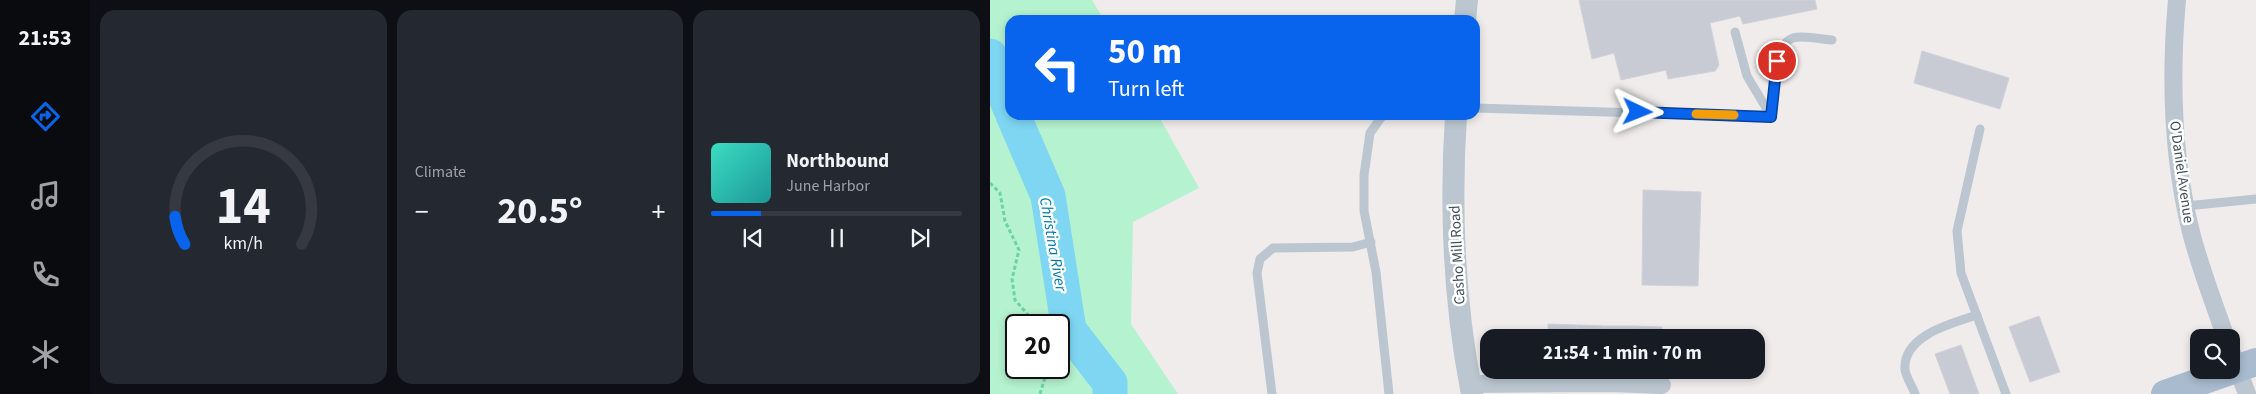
<!DOCTYPE html>
<html lang="en">
<head>
<meta charset="utf-8">
<style>
  body { margin:0; font-family:"Source Sans 3",sans-serif; background:#242831; color:#f1f3f6; height:100vh; display:flex; flex-direction:column; font-size:19px; white-space:nowrap }
  * { box-sizing:border-box; margin:0 }
  p { font-size:16px; color:#9ea1a6 }
  .icon { flex:none; width:28px; height:28px; fill:none; stroke:currentColor; stroke-width:2; stroke-linecap:round; stroke-linejoin:round }
  .map { position:relative; flex:1; overflow:hidden }
  .side { display:flex; flex-direction:column; gap:10px; padding:10px; background:#0d0f14; width:900px }
  .side>* { flex:none }
  .guide { position:absolute; left:15px; top:15px; width:475px; height:105px; border-radius:15px; box-shadow:0 2px 8px #0003; background:#0964ed; color:#fff; overflow:hidden }
  .fabs { position:absolute; left:1200px; top:329px; display:grid; gap:10px }
  .fabs a { display:grid; place-items:center; width:50px; height:50px; border-radius:10px; background:#171b24; box-shadow:0 2px 8px #0003; font-size:25px }
  .speed { position:absolute; left:15px; top:314px; display:flex; gap:10px; font-size:25px; font-weight:700; text-align:center }
  .speed>* { display:grid; place-content:center; width:65px; height:65px; border-radius:50%; background:#171b24; box-shadow:0 2px 8px #0003; line-height:1 }
  .speed .limit { border:2px solid #111; border-radius:8px; background:#fff; color:#111 }
  .pin { position:absolute; display:grid; place-items:center; width:42px; height:42px; color:#fff; margin:-21px; border:2px solid #fff; border-radius:50%; box-shadow:0 1px 5px #0007 }
  .me { position:absolute; width:55px; margin:-28px; rotate:92deg; stroke-linejoin:round; filter:drop-shadow(0 0 4px #0008) }
  .turn { display:flex; align-items:center; gap:18px; height:105px; padding:0 20px; font-size:22px }
  .turn .icon { width:65px; height:65px; stroke-width:2.5 }
  .turn b { display:block; font-size:35px; line-height:42px }
  .big { font-size:38px; font-weight:700; line-height:1.1 }
  .side .card { flex:1; display:flex; flex-direction:column; justify-content:center; gap:8px; min-width:0; padding:0 18px; border-radius:15px; background:#242831 }
  .side .dial { align-items:center; gap:0 }
  .dial svg { height:130px; overflow:visible; fill:none; stroke:#363941; stroke-width:7; stroke-linecap:round; text-anchor:middle }
  .dial text { fill:#f1f3f6; stroke:none }
  .song { display:flex; align-items:center; gap:15px }
  .cover { width:60px; height:60px; border-radius:8px; background:linear-gradient(135deg,hsl(170 70% 55%),hsl(180 70% 35%)) }
  .played { height:5px; border-radius:2px; background:linear-gradient(90deg,#0964ed 20%,#363941 20%) }
  .keys { display:flex; justify-content:space-around; direction:ltr }
  .heat { display:flex; justify-content:space-between; align-items:center; font-size:28px; direction:ltr }
  .side .tiles { flex:1; display:grid; gap:10px; grid-template-columns:repeat(3,1fr) }
  .trip { position:absolute; left:490px; top:329px; width:285px; height:50px; border-radius:15px; background:#171b24; box-shadow:0 2px 8px #0003; font-weight:700; line-height:50px; text-align:center }
  main { display:flex; flex:1; min-height:0 }
  .menu { display:flex; flex-direction:column; width:90px; justify-content:space-around; align-items:center; background:#090b0e; color:#9ea1a6 }
  .menu .icon { width:35px; height:35px }
  .menu .active { color:#0964ed }
  .menu b { font-size:22px; color:#f1f3f6 }
  .map>svg:first-child { display:block }
  .green { fill:#b5f2cf; fill-rule:evenodd }
  .lines { fill:none; stroke-linecap:round; stroke-linejoin:round }
  .river { stroke:#7ed6f3; stroke-width:35 }
  .building { fill:#c8cbd3; stroke:#d0d2d9 }
  .path { stroke:#6bd3a4; stroke-width:3; stroke-dasharray:4 2.5; stroke-linecap:butt }
  .service { stroke:#bbc6d0; stroke-width:9 }
  .minor { stroke:#bbc6d0; stroke-width:18 }
  .tertiary { stroke:#bbc6d0; stroke-width:22 }
  .primary { stroke:#a9bbcf; stroke-width:28 }
  .route-casing { stroke:#06419a; stroke-width:12 }
  .route { stroke:#0964ed; stroke-width:9 }
  .slow { stroke:#f59e0b; stroke-width:9 }
  .labels { text-anchor:middle; stroke-width:5; stroke-linejoin:round; paint-order:stroke }
  .street-label { font-size:15px; fill:#434f5b; stroke:#fff }
  .water-label { font-size:16px; font-style:italic; fill:#027aa2; stroke:#fff }
</style>
</head>
<body>
<main>
<nav class="menu">
<b>21:53</b>
<svg class="icon active" aria-label="directions" viewBox="0 0 24 24"><path d="M12 3l9 9-9 9-9-9zM9 14v-3h6M13 9l2 2-2 2"/></svg>
<svg class="icon" aria-label="music" viewBox="0 0 24 24"><path d="M9 18V5l10-2v13"/><circle cx="6" cy="18" r="3"/><circle cx="16" cy="16" r="3"/></svg>
<svg class="icon" aria-label="phone" viewBox="0 0 24 24"><path d="M5 4h4l2 5-3 2q2 4 5 5l2-3 5 2v4C11 20 4 13 5 4z"/></svg>
<svg class="icon" aria-label="climate" viewBox="0 0 24 24"><path d="M12 3v18M4 7l16 10M4 17L20 7"/></svg>
</nav>
<section class="side">
<div class="tiles">
<div class="card dial"><svg viewBox="0 0 100 80">
<path d="M14 69A42 42 0 1 1 86 69"/>
<path d="M14 69A42 42 0 0 1 8 52" stroke="#0964ed"/>
<text x="50" y="56" font-size="32" font-weight="700">14</text>
<text x="50" y="72" font-size="11">km/h</text>
</svg></div>
<div class="card"><p>Climate</p>
<div class="heat"><a>−</a><b class="big">20.5°</b><a>+</a></div>
</div>
<div class="card">
<div class="song"><i class="cover"></i><div><b>Northbound</b><p>June Harbor</p></div></div>
<div class="played"></div>
<div class="keys"><svg class="icon" aria-label="previous" viewBox="0 0 24 24"><path d="M18 5L8 12l10 7zM5 5v14"/></svg><svg class="icon" aria-label="pause" viewBox="0 0 24 24"><path d="M8 5v14M16 5v14"/></svg><svg class="icon" aria-label="next" viewBox="0 0 24 24"><path d="M6 5l10 7-10 7zM19 5v14"/></svg></div>
</div>
</div>
</section>
<div class="map">
<svg width="1266" height="394" viewBox="0 0 1266 394">
  <rect width="100%" height="100%" fill="#f0ecec"/>
  <path class="green" d="M0,0h102l12,20h-94v95h148l41,73 -66,34 -2,102 47,70h-188zM26,325h43v43h-43z"/>
  <g class="lines">
    <g class="river">
      <path d="M0,56l20,52"/>
      <path d="M23,115l35,81 21,134 41,53v11"/>
    </g>
  </g>
  <g class="building">
    <path d="M589,0h236l2,9 -74,15 -3,-8 -30,7 9,42 -4,6 -47,8 -2,-9 -45,10 -7,-27 -22,6z"/>
    <path d="M932,51l87,27 -9,31 -86,-26z"/>
    <path d="M653,190l58,2 -3,94 -56,-1z"/>
    <path d="M1049,316l21,56 -30,10 -21,-55z"/>
    <path d="M558,324l29,1v13h-29z"/>
    <path d="M587,325l28,1v12h-28z"/>
    <path d="M615,326h29l-1,12h-28z"/>
    <path d="M644,326l28,1v11h-29z"/>
    <path d="M971,345l18,49h-29l-15,-40z"/>
  </g>
  <g class="lines">
    <g class="path">
      <path d="M0,183l10,10 5,28 14,29 -7,29 3,21 22,25"/>
      <path d="M50,394l7,-23 -1,-3"/>
    </g>
    <g class="service">
      <path d="M745,32l12,44 24,40"/>
      <path d="M485,108l296,9c2,-19 1,-73 22,-79 10,-3 27,1 39,2"/>
      <path d="M393,115l-13,18 -6,42v36l12,61 13,122"/>
      <path d="M990,129l-23,102 4,42 45,121"/>
      <path d="M1196,206l70,-7"/>
      <path d="M282,394l-15,-121 3,-14 13,-11 80,-1 18,-5"/>
      <path d="M925,394c-2,-7 -10,-18 -10,-25 -2,-34 48,-46 72,-54"/>
    </g>
    <g class="minor">
      <path d="M1187,0c-7,78 -5,156 14,232 9,36 23,71 35,106"/>
      <path d="M1241,351l16,43"/>
      <path d="M480,384l141,-1 51,2"/>
    </g>
    <g class="tertiary">
      <path d="M475,20l2,-20"/>
      <path d="M466,115c-6,92 -2,188 16,279"/>
    </g>
    <path class="primary" d="M1175,394l91,-32"/>
  </g>
  <g class="lines">
    <g class="route-casing">
      <path id="route" d="M648,112l133,5 6,-56"/>
    </g>
    <use href="#route" class="route"/>
    <path class="slow" d="M706,114l38,1"/>
  </g>
  <g class="labels">
    <g class="street-label">
      <text transform="translate(1192 172) rotate(82)" y="5">O'Daniel Avenue</text>
      <text transform="translate(467 255) rotate(-93)" y="5">Casho Mill Road</text>
    </g>
    <g class="water-label">
      <text transform="translate(64 244) rotate(80)" y="6">Christina River</text>
    </g>
  </g>
</svg>
<div class="fabs">
<a><svg class="icon" aria-label="search" viewBox="0 0 24 24"><circle cx="10" cy="10" r="6"/><path d="M15 15l6 6"/></svg></a>
</div>
<div class="speed"><div class="limit">20</div></div>
<div class="pin" style="left:787px;top:61px;background:#d93025"><svg class="icon" aria-label="arrive" viewBox="0 0 24 24"><path d="M6 21V4h12l-3 4 3 4H6"/></svg></div>
<svg class="me" style="left:648px;top:112px" viewBox="-20 -20 40 40"><path d="M0-17L14 15 0 8-14 15z" fill="#0964ed" stroke="#fff" stroke-width="4"/></svg>
<div class="trip">21:54 · 1 min · 70 m</div>
<div class="guide">
<div class="turn"><svg class="icon" aria-label="left" viewBox="0 0 24 24"><path d="M17 20v-9H6M10 6l-5 5 5 5"/></svg><div><b>50 m</b>Turn left</div></div>
</div>
</div>
</main>
</body>
</html>
